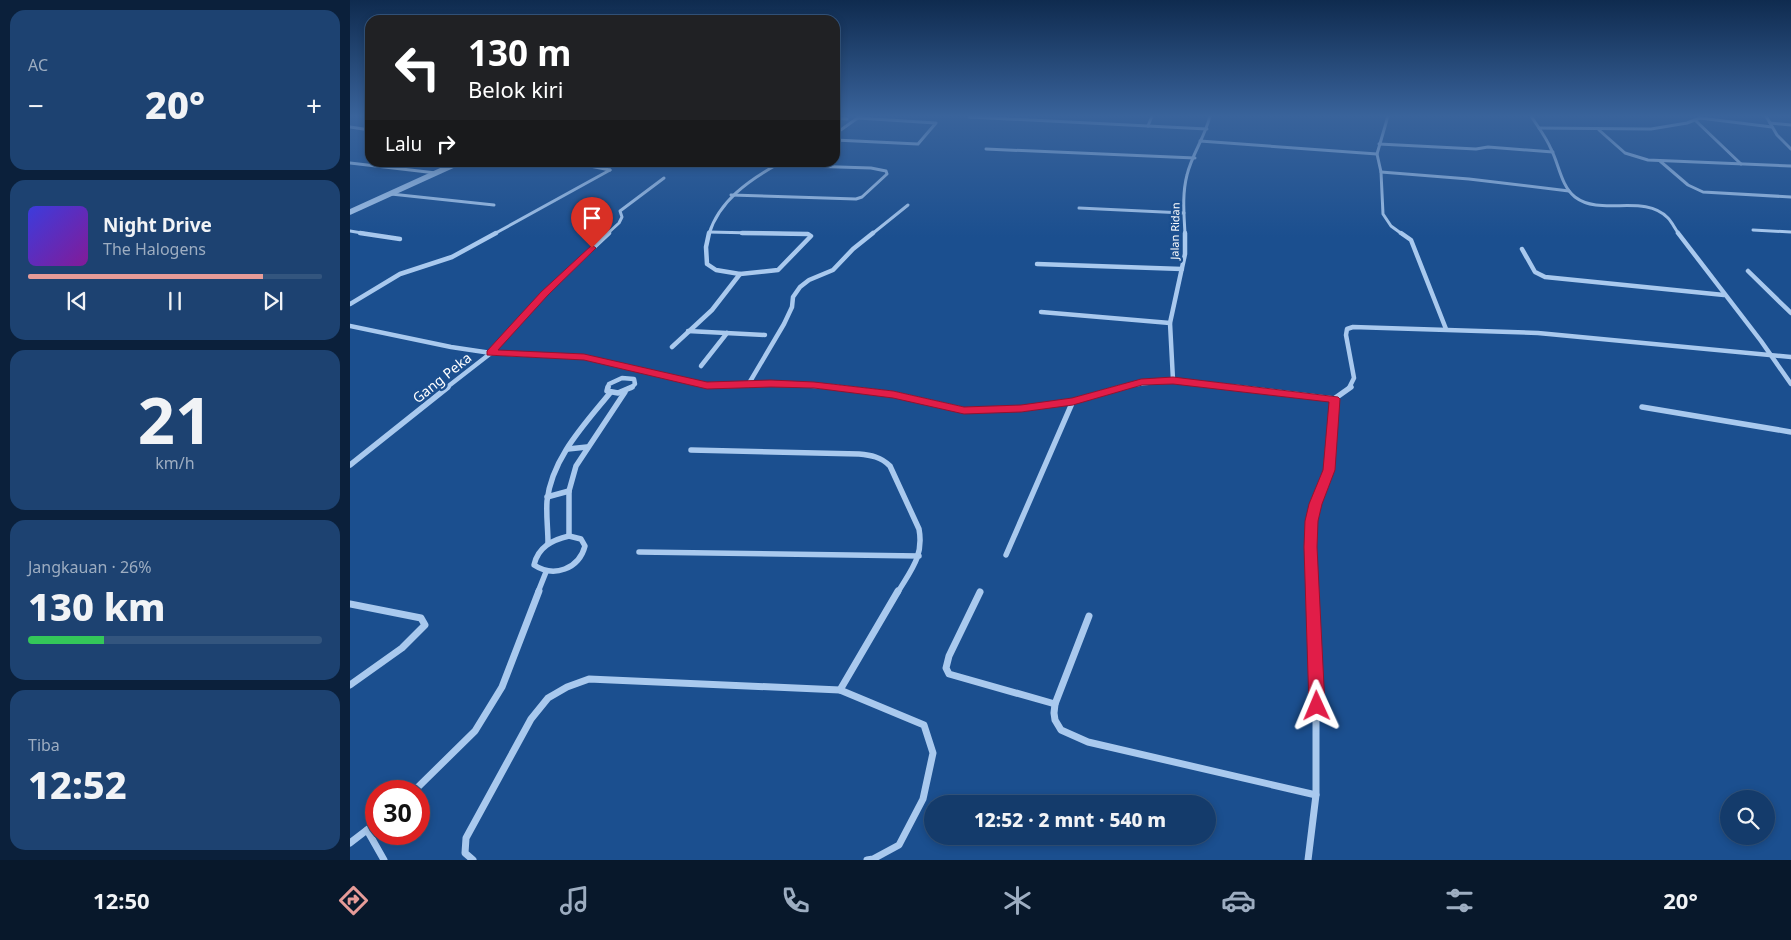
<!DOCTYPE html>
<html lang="id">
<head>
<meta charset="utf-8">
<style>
  body { margin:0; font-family:"Noto Sans",sans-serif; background:#1d4271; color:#f1f3f6; height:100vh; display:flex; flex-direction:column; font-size:19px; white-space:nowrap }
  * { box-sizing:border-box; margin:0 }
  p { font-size:16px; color:#9dadc1 }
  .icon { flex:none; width:28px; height:28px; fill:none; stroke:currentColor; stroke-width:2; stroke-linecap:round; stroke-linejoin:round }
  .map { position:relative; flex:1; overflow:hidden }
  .drawer { display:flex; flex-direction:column; gap:10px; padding:10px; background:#0b203b; width:350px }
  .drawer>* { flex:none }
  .hud { position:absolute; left:15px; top:15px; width:475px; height:152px; border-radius:15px; box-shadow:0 2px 8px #0003,0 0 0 1px #33557e; background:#202124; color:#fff; overflow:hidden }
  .tools { position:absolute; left:1370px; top:790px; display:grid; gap:10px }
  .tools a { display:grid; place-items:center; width:55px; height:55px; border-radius:50%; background:#143b6b; box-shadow:0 2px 8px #0003,0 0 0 1px #33557e; font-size:25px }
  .speed { position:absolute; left:15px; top:780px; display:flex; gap:10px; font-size:25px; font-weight:700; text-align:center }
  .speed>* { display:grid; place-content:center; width:65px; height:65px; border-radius:50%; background:#143b6b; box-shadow:0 2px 8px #0003,0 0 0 1px #33557e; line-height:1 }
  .speed .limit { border:8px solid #d22; background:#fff; color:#111 }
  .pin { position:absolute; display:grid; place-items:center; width:42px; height:42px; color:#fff; margin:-51px -21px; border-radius:50% 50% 50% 0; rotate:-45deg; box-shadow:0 0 5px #0007 }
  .pin .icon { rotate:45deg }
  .me { position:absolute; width:55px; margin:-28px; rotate:359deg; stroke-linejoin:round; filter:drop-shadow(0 0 4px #0008) }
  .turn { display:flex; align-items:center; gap:18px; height:105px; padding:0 20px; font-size:22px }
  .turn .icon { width:65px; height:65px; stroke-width:2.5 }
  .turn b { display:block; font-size:35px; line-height:42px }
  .then { display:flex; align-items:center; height:48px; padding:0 20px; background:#0003; gap:10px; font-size:19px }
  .big { font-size:38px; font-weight:800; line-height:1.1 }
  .drawer .tile { flex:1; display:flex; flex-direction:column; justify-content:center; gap:8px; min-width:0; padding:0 18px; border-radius:15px; background:#1d4271 }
  .drawer .dial { align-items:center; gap:0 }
  .dial b { font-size:65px; line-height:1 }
  .song { display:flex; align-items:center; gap:15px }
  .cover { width:60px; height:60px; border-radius:8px; background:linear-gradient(135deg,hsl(240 70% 55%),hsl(290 70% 35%)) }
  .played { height:5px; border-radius:2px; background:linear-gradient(90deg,#e69b98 80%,#33557e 80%) }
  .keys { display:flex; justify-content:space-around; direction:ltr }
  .heat { display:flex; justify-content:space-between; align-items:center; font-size:28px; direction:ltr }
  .charge { height:8px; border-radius:4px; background:linear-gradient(90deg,#34c759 26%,#33557e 0) }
  .trip { position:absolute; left:574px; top:795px; width:292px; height:50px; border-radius:25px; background:#143b6b; box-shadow:0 2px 8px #0003,0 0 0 1px #33557e; font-weight:800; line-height:50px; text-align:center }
  .tab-bar { display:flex; height:80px; justify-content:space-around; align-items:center; background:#08182b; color:#9dadc1 }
  .tab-bar .icon { width:35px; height:35px }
  .tab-bar .current { color:#e69b98 }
  .tab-bar b { font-size:22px; color:#f1f3f6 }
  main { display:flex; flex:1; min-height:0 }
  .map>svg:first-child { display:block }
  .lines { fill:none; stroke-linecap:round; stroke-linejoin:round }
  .minor-far3 { stroke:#a9c9ee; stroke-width:3 }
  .minor-far2 { stroke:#a9c9ee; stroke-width:4.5 }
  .minor-far1 { stroke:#a9c9ee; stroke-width:5.5 }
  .minor { stroke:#a9c9ee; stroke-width:7 }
  .tertiary { stroke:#a9c9ee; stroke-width:5.5 }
  .route { fill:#e11d48; stroke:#92132f }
  .labels { text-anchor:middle; stroke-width:5; stroke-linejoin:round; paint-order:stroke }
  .far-street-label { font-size:11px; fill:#fff; stroke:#1b4f8f }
  .street-label { font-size:14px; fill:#fff; stroke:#1b4f8f }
</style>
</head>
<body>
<main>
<section class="drawer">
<div class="tile"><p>AC</p>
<div class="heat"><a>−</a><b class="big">20°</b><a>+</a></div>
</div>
<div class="tile">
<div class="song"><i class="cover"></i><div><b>Night Drive</b><p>The Halogens</p></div></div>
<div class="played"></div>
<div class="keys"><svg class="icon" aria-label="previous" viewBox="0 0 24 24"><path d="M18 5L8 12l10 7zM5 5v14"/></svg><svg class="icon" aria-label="pause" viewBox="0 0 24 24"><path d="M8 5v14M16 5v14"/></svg><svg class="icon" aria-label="next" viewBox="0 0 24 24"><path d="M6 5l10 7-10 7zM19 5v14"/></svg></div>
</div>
<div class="tile dial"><b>21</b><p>km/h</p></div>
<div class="tile"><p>Jangkauan · 26%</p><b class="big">130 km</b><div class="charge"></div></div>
<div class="tile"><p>Tiba</p><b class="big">12:52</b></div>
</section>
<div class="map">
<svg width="1441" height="860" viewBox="0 0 1441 860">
  <rect width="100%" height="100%" fill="#1b4f8f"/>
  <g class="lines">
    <g class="minor-far3">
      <path d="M1038,116l-11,38 4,18 2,42 8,12 11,8"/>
      <path d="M1181,116c7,11 15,21 20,33 8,15 10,37 24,48 26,20 69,-4 93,21 4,4 7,11 11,16"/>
      <path d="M1416,116l11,19 14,14"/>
      <path d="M619,117l238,12"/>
      <path d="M485,118l12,1"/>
      <path d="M1346,121l45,43"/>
      <path d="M1420,123l21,2"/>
      <path d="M798,126l4,-10"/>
      <path d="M0,127l20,3"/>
      <path d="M1189,128l112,1 36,-6 13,-5 72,9"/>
      <path d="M1249,130l26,23 23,7 143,6"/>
      <path d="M485,134l24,-17"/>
      <path d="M485,140l83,4 18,-21 -78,-5"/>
      <path d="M850,141l177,13"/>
      <path d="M1029,144l97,5 12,-2 65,5"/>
      <path d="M636,149l209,9"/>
      <path d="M1310,161l28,24 15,7 88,5"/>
      <path d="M220,162l40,8"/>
      <path d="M0,163l86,10"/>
      <path d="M1031,172l88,7 100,12"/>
      <path d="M41,194l103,11"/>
      <path d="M381,195l125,4 6,-2 25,-23 -1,-3 -15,-3 -96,-3"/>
      <path d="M729,208l105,5"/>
      <path d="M1403,230l38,2"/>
      <path d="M0,231l18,3"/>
      <path d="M359,232l95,2"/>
      <path d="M144,234l116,-64"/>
      <path d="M257,234l12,-11 3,-6 -2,-6 44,-33"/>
      <path d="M359,234c10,-33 40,-54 69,-70"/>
      <path d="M522,234l36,-29"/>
      <path d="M835,234c-1,-20 -3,-40 2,-59 5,-21 18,-38 23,-59"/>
    </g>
    <g class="minor-far2">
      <path d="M10,233l40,6"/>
      <path d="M1051,233l10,7 35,89"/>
      <path d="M1328,233l83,108 30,43"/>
      <path d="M1172,249l13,23 10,5 179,18"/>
      <path d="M687,264l145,5"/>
      <path d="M1398,271l43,42"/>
      <path d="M390,274l38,-4 33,-34 -3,-2 -66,-1"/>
      <path d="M0,304l50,-30 52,-17 44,-24"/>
      <path d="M691,312l129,11"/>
      <path d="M0,326l101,21 40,6 93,4 123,28 64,-2 73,5"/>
      <path d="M338,331l77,4"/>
      <path d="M322,347l40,-37 28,-36 -24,-4 -9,-6 -1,-17 3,-14"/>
      <path d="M351,366l26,-33"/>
      <path d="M823,380l-3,-57 15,-69v-21"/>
      <path d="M398,385l36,-61 8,-17 1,-10 7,-10 9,-7 24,-10 20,-21 20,-16"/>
      <path d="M96,388l45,-35 53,-59 65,-61"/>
      <path d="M258,388l1,-4 13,-6 12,1 1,5 -4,4"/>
      <path d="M768,388c45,-12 81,-5 126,0"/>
      <path d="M999,388l5,-10 -8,-43 1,-6 6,-2 185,6 253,24"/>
    </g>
    <g class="minor-far1">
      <path d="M258,387l-1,4 11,2 14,-6"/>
      <path d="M483,387l60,7 71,16 57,-1 52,-8 50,-14"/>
      <path d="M884,387l100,12 17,-12"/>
      <path d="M1292,407l149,25"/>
      <path d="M218,449l19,-2"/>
      <path d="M341,450l168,4c12,1 22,3 31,12l29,63c5,27 -8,41 -21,63"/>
      <path d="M0,465l98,-78"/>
      <path d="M197,497l22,-6"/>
      <path d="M219,536v-45l7,-25 49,-74"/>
      <path d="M219,536l12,3 4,7c-6,23 -31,32 -51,19 4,-18 18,-25 35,-29z"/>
      <path d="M198,543c0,-14 -2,-28 -1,-42 5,-43 37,-76 63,-108"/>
      <path d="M289,552l280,4"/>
      <path d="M656,555l67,-154"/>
      <path d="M188,592l8,-20"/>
      <path d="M963,592l-3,-45 2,-26 3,-17 14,-34 5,-71"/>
    </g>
    <g class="minor">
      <path d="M630,592l-31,64 -3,12 3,6 106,30"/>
      <path d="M0,604l71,14 4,7 -23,23 -52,37"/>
      <path d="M739,616l-34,88 -1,9 1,7 6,10 27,12 228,53"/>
      <path d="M490,690l58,-99"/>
      <path d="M64,791l61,-60 27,-44 37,-96"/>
      <path d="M17,830l17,30"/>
      <path d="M0,843l26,-20"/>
      <path d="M123,860l-8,-7 1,-15 65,-119 17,-21 19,-11 22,-8 251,11 84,35 9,28 -10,46 -24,46 -26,14 -6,1"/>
      <path d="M958,860l8,-65v-146l-3,-58"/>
    </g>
    <path class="tertiary" d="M0,212l110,-50"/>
  </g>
  <linearGradient id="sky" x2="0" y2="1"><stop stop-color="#0f2b4f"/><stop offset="0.49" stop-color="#39639b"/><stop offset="1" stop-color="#39639b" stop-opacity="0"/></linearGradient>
  <rect width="1441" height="237" fill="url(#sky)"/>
  <path class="route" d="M242,245l4,3 -1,1 -47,46 -50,55 86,4 123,28 64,-2 43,2 79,9 71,16 57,-2 51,-7 69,-19 32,-2 165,20 2,2 -5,71 -13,34 -4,17 -1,26 8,159 -2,6 -6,2 -6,-2 -2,-6 -5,-159 1,-26 4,-17 14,-34 6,-68 -156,-18 -31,1 -69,20 -52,7 -57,2 -71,-16 -79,-10 -43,-1 -64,2 -123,-29 -97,-5v-4l54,-59z"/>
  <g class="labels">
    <g class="far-street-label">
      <text transform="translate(825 231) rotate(-89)" y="4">Jalan Ridan</text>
    </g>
    <g class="street-label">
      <text transform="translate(92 378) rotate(-39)" y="5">Gang Peka</text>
    </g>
  </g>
</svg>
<div class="tools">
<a><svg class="icon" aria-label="search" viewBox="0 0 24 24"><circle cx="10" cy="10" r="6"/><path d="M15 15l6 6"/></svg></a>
</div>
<div class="speed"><div class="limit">30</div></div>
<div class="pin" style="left:242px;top:248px;background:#d93025"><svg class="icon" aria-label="arrive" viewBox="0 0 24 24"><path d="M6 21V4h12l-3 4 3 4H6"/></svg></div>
<svg class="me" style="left:967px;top:706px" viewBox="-20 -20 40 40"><path d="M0-17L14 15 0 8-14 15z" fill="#e11d48" stroke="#fff" stroke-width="4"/></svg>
<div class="trip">12:52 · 2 mnt · 540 m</div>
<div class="hud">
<div class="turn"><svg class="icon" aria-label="left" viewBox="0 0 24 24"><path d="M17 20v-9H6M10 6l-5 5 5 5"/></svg><div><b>130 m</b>Belok kiri</div></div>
<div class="then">Lalu<svg class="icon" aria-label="right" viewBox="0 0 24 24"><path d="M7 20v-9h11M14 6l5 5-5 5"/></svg></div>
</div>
</div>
</main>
<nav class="tab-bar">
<b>12:50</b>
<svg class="icon current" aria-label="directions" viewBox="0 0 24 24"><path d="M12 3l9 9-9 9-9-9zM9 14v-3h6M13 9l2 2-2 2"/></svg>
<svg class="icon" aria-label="music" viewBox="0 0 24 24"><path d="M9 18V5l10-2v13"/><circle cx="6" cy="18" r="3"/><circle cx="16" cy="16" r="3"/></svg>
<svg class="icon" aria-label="phone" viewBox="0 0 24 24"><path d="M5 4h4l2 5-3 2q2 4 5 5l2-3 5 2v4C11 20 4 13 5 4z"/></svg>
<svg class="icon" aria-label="climate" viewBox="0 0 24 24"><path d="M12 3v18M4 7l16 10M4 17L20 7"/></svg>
<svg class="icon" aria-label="car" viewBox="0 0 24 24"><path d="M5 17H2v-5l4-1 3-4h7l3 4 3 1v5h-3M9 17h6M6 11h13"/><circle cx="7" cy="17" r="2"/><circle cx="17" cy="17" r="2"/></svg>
<svg class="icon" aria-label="filters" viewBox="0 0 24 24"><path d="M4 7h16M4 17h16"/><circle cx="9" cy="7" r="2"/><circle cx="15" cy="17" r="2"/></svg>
<b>20°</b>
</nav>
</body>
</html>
